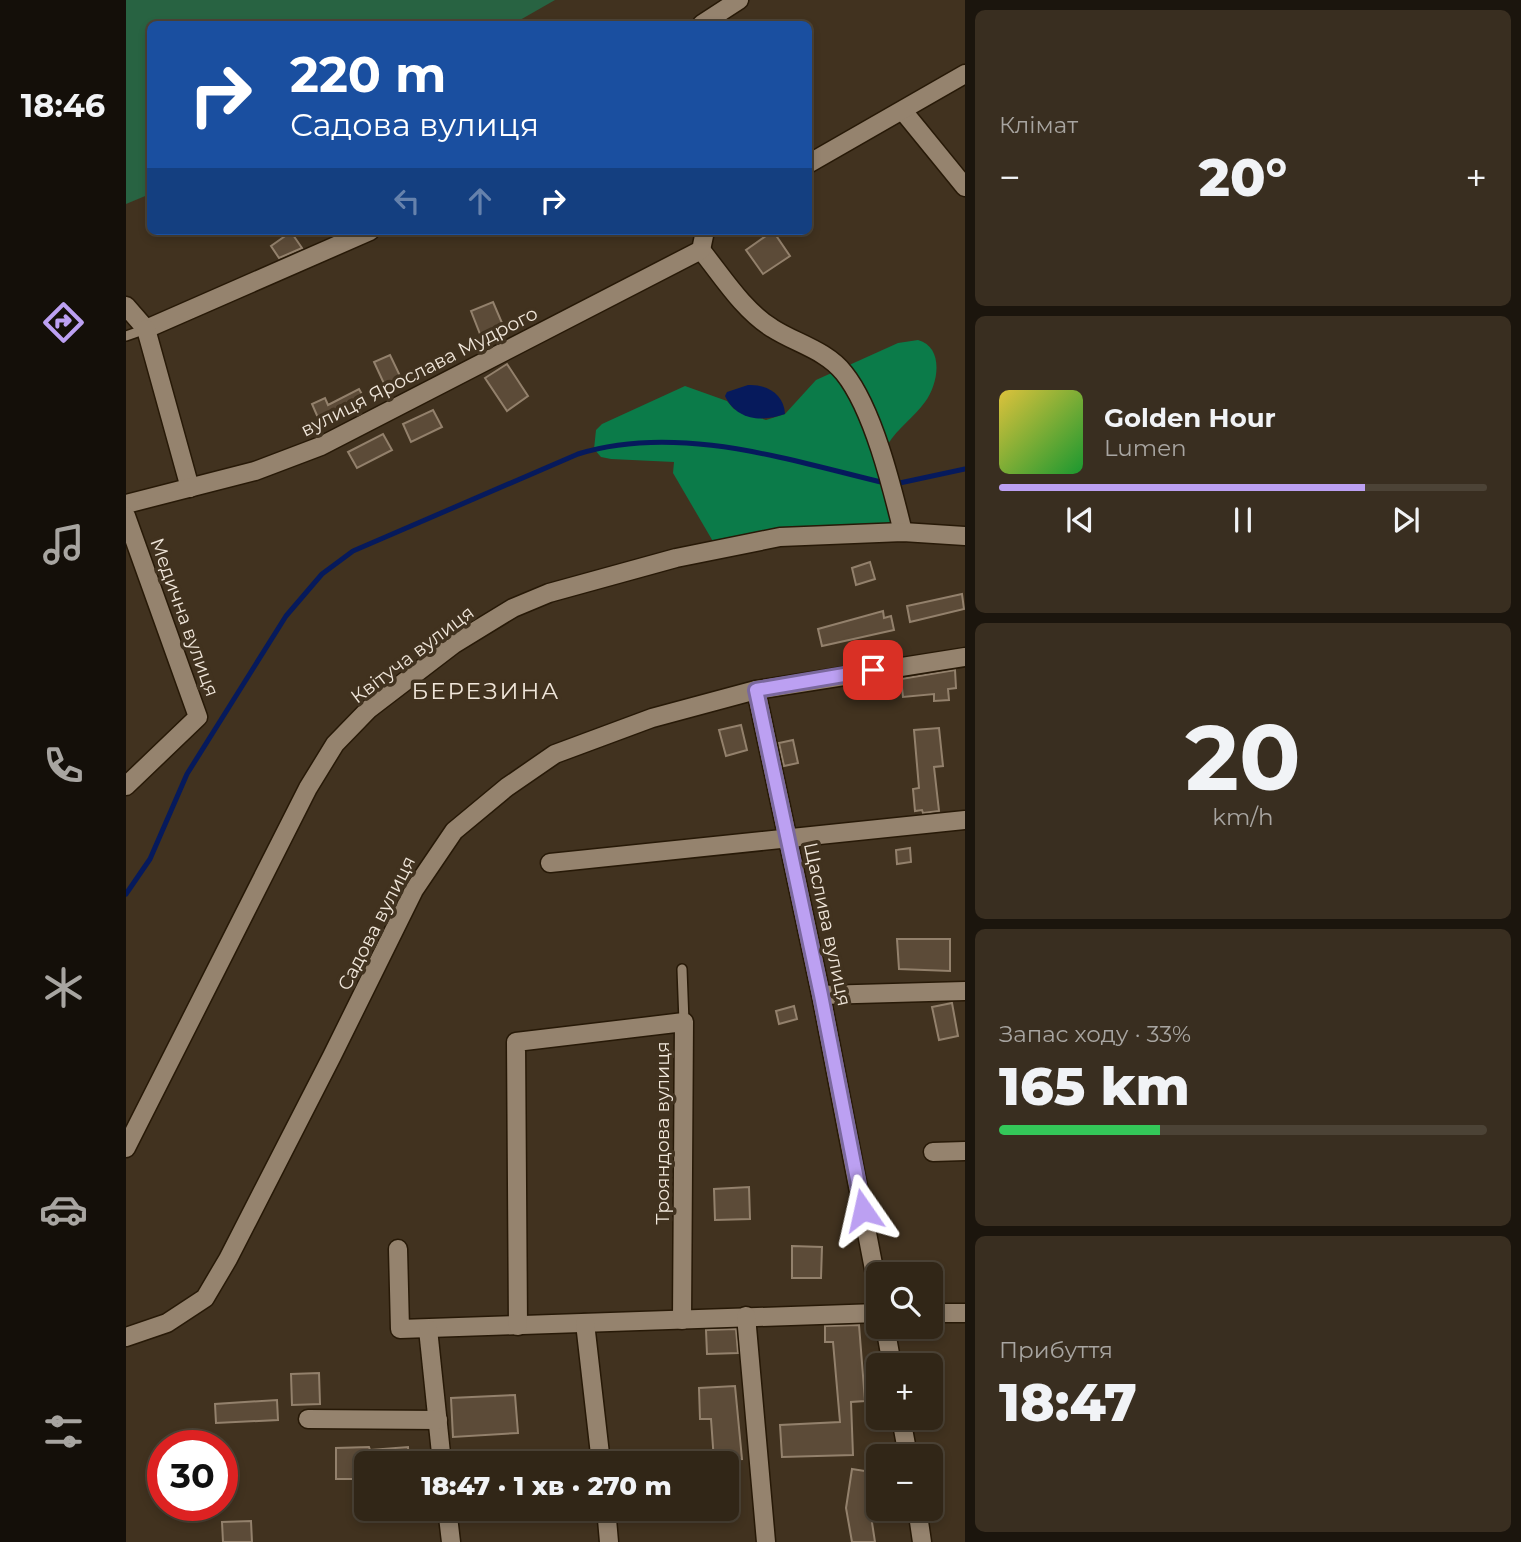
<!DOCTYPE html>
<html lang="uk">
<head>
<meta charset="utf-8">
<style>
  body { margin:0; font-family:Montserrat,sans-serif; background:#392e20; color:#f1f3f6; height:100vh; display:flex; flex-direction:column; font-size:26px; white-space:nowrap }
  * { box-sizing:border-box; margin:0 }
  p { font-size:23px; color:#a8a5a1 }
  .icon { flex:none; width:38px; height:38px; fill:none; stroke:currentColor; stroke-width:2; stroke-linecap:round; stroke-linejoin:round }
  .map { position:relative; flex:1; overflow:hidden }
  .panel { display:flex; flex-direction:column; gap:10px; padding:10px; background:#1b150d; width:556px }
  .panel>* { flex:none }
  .banner { position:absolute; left:21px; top:21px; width:665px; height:214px; border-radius:10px; box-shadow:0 4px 10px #0003,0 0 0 2px #4c4336; background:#1a4fa0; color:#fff; overflow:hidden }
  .tools { position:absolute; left:740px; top:1262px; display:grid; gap:14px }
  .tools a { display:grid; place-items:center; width:77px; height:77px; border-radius:10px; background:#312617; box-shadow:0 4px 10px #0003,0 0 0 2px #4c4336; font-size:35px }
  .speed { position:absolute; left:21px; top:1430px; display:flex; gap:14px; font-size:35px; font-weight:700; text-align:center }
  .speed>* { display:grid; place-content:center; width:91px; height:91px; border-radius:50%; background:#312617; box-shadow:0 4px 10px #0003,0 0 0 2px #4c4336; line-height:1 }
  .speed .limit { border:10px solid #d22; background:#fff; color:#111 }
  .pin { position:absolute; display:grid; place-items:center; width:60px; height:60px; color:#fff; margin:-30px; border-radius:14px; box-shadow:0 4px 10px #0006 }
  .me { position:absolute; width:77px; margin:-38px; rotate:349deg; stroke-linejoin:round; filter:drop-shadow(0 0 5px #0008) }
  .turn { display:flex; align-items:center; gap:24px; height:147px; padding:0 28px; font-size:32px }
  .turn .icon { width:91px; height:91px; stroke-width:2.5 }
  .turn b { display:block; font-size:49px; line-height:60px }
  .lanes { display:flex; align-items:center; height:66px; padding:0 28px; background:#0003; justify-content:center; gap:35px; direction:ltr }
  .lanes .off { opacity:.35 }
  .big { font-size:52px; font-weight:800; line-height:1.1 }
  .panel .card { flex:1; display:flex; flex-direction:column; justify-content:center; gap:10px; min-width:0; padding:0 24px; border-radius:10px; background:#392e20 }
  .panel .dial { align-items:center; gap:0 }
  .dial b { font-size:91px; line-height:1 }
  .song { display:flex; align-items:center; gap:21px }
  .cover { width:84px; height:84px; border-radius:10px; background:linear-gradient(135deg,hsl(50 70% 55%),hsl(130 70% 35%)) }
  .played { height:7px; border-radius:4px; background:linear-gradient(90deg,#bca0f2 75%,#4c4336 75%) }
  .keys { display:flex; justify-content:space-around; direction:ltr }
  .heat { display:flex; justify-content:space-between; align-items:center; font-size:38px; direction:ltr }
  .charge { height:10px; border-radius:5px; background:linear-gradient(90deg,#34c759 33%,#4c4336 0) }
  .trip { position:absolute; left:228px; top:1451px; width:385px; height:70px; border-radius:10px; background:#312617; box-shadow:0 4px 10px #0003,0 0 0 2px #4c4336; font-weight:800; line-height:70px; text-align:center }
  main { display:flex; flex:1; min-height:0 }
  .dock { display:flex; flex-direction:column; width:126px; justify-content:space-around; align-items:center; background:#140f09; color:#a8a5a1 }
  .dock .icon { width:49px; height:49px }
  .dock .active { color:#bca0f2 }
  .dock b { font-size:32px; color:#f1f3f6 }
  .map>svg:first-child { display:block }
  .green { fill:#286342 }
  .forest { fill:#0b7b49 }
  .water { fill:#061a5c }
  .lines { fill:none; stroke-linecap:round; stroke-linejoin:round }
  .stream { stroke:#061a5c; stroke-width:5 }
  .building { fill:#5c4b38; stroke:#93816c; stroke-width:2 }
  .lane-casing { stroke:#271907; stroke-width:12 }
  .street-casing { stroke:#271907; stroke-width:21 }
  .lane { stroke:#95836e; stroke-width:9 }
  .street { stroke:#95836e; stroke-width:18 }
  .route-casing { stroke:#7a689d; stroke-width:18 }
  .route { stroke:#bca0f2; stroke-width:12 }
  .labels { text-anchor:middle; stroke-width:7; stroke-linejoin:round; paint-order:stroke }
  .street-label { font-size:19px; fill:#f0e6da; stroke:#41321f }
  .quarter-label { font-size:23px; letter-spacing:2px; fill:#f0e6da; stroke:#41321f }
</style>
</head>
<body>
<main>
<nav class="dock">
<b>18:46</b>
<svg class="icon active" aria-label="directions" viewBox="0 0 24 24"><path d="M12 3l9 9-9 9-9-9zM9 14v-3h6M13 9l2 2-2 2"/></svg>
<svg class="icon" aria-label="music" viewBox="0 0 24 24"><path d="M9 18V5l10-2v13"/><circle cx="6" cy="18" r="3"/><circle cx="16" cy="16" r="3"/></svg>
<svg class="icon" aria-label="phone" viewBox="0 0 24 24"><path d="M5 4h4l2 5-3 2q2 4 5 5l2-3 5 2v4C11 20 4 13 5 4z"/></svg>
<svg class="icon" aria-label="climate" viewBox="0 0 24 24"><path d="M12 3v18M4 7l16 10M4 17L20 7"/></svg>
<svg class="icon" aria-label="car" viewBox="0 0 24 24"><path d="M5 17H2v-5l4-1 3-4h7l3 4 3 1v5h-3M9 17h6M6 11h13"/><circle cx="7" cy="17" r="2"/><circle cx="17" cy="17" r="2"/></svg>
<svg class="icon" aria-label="filters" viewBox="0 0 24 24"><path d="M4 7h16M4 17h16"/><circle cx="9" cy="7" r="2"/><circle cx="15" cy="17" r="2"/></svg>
</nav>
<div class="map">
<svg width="839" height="1542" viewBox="0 0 839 1542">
  <rect width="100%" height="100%" fill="#41321f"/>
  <path class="green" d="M0,0h429l-42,24h-363v170l-24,10z"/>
  <path class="forest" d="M792,340c26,7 21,43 7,62 -11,15 -27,26 -37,42l4,41 11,47 -185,18 -45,-77 1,-11 -63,-3 -10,-2 -7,-8 2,-19 6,-6 83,-38 42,15 7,8 32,11 19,-6 31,-34 82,-37z"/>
  <path class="water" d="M622,385c19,-1 36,9 37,29 -23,8 -48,7 -60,-18l2,-4z"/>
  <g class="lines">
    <g class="stream">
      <path d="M769,484l70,-15"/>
      <path d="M0,894l24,-35 37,-85 99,-158 36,-42 31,-23 225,-97c99,-31 211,6 307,29"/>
    </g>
  </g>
  <g class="building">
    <path d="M647,231l17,25 -27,18 -17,-24z"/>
    <path d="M165,232l11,16 -23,10 -8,-12z"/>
    <path d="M367,302l12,28 -23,9 -11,-28z"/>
    <path d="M264,355l12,25 -16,8 -12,-26z"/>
    <path d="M381,364l21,32 -21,15 -22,-33z"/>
    <path d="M233,389l9,16 -46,22 -10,-23 13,-6 3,7z"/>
    <path d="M307,410l9,17 -31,15 -8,-18z"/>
    <path d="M257,434l9,16 -35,18 -9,-16z"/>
    <path d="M744,562l5,17 -19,6 -4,-17z"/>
    <path d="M836,594l2,15 -54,13 -3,-16z"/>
    <path d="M757,611l1,7 7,-2 3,14 -72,16 -4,-17z"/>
    <path d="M829,670l1,18 -8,1 1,11 -15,1v-7l-31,3 -2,-18z"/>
    <path d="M615,725l6,25 -21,6 -7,-26z"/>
    <path d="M813,728l4,38 -9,1 5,44 -16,2 -1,-3 -7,1 -2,-22 6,-1 -5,-58z"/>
    <path d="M667,740l5,23 -14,3 -5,-23z"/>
    <path d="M784,848l1,14 -14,2 -1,-14z"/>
    <path d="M771,939h53v32l-51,-2z"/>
    <path d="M826,1003l6,33 -19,4 -7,-33z"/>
    <path d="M668,1006l3,13 -18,5 -3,-13z"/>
    <path d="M623,1187l1,32 -35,1 -1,-31z"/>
    <path d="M666,1246l30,1 -1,31h-29z"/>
    <path d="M733,1325l6,76 -14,1 2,53 -71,2 -2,-32 60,-3 -7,-80h-8v-16z"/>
    <path d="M610,1329l2,24 -31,1 -1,-24z"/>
    <path d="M193,1373l1,31 -28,1 -1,-31z"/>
    <path d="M609,1386l7,73 -28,2 -3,-42h-11l-1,-31z"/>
    <path d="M389,1395l3,38 -65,4 -2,-39z"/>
    <path d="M151,1400l1,20 -62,3 -1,-19z"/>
    <path d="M243,1447l1,3 38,-3 1,16h-43v9l-13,1v6h-17v-31z"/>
    <path d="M726,1469l26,4v44l-7,-1 4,26h-23l-6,-34z"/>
    <path d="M125,1521l1,21h-29l-1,-20z"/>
  </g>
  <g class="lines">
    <g class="lane-casing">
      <g id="lane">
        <path d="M0,336l20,-7"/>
        <path d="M556,969l2,53"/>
      </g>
    </g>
    <g class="street-casing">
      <g id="street">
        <path d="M576,24l37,-24"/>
        <path d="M777,111l62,76"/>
        <path d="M682,164l157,-90"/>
        <path d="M575,250c21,26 42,60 71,78 23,15 54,22 72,45 29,36 48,114 59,159"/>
        <path d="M0,306l20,23 224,-98"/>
        <path d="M20,329l44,159"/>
        <path d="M0,504l129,-33 66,-25 380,-196 4,-19"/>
        <path d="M0,516l72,201 -72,69"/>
        <path d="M630,690l65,305 57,295"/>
        <path d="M424,863l415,-43"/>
        <path d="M695,995l144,-4"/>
        <path d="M0,1148l182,-360 27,-44 34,-35 85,-65 59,-36 36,-15 127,-35 104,-21 123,-5 62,4"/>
        <path d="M807,1152l32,-1"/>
        <path d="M272,1249l2,80 478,-16"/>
        <path d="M805,1313h34"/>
        <path d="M620,1316l20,226"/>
        <path d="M459,1323l16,140"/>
        <path d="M392,1326l-2,-284 168,-20 -2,298"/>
        <path d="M759,1326l7,39"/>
        <path d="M302,1329l14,134"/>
        <path d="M0,1337l41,-14 38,-25 23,-39 104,-203 82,-166 40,-59 53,-44 48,-33 97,-36 104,-28 209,-33"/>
        <path d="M775,1418l7,38"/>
        <path d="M182,1419l130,1"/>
        <path d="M321,1508l4,34"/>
        <path d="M480,1508l3,34"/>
        <path d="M791,1508l5,34"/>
      </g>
    </g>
    <use href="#lane" class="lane"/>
    <use href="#street" class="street"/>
  </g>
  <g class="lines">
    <g class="route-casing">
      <path id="route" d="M737,1210l-42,-215 -65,-305 117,-20"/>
    </g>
    <use href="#route" class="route"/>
  </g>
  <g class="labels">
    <g class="street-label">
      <text transform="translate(293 371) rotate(-27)" y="7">вулиця Ярослава Мудрого</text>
      <text transform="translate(59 617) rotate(70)" y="7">Медична вулиця</text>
      <text transform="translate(286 654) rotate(-37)" y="7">Квітуча вулиця</text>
      <text transform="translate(250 923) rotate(-63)" y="7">Садова вулиця</text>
      <text transform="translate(702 924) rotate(78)" y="7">Щаслива вулиця</text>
      <text transform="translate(536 1133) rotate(-90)" y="7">Трояндова вулиця</text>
    </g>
    <g class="quarter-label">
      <text x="360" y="699">БЕРЕЗИНА</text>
    </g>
  </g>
</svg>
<div class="tools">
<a><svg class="icon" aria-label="search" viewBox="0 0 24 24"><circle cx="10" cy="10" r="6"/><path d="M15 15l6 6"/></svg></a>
<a>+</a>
<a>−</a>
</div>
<div class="speed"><div class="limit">30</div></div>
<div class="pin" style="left:747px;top:670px;background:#d93025"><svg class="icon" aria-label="arrive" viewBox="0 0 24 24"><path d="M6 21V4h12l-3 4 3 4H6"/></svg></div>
<svg class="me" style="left:737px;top:1210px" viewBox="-20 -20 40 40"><path d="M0-17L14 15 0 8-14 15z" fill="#bca0f2" stroke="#fff" stroke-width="4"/></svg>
<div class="trip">18:47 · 1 хв · 270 m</div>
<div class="banner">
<div class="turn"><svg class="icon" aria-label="right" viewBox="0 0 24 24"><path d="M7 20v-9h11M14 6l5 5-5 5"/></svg><div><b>220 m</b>Садова вулиця</div></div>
<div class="lanes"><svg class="icon off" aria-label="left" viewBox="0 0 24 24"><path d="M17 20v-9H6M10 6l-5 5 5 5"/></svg><svg class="icon off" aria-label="ahead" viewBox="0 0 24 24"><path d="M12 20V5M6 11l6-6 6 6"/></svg><svg class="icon" aria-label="right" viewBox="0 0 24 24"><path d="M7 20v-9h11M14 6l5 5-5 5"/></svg></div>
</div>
</div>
<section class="panel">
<div class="card"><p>Клімат</p>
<div class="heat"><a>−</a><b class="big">20°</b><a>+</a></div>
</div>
<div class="card">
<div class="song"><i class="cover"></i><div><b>Golden Hour</b><p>Lumen</p></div></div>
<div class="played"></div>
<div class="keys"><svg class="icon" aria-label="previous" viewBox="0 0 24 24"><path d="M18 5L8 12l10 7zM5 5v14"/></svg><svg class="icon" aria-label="pause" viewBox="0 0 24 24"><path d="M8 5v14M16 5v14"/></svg><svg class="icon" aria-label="next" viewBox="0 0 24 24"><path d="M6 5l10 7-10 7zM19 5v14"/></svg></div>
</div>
<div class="card dial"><b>20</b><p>km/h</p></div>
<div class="card"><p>Запас ходу · 33%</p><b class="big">165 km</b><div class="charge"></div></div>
<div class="card"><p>Прибуття</p><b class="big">18:47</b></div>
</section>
</main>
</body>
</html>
